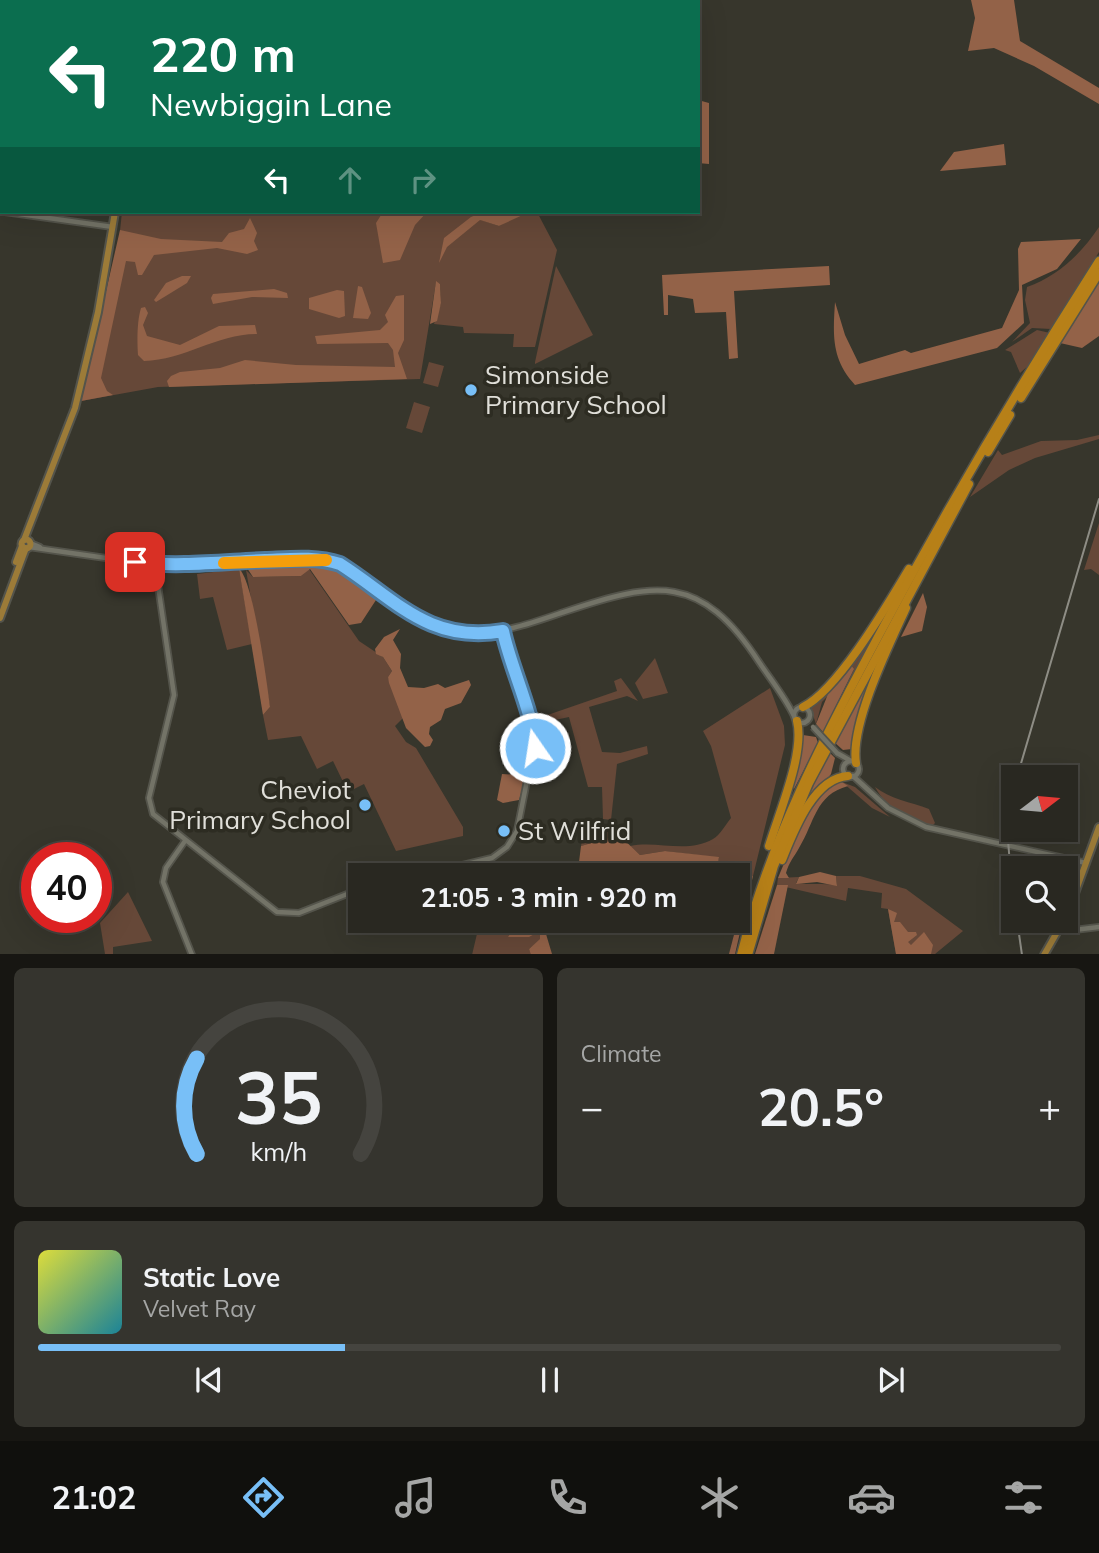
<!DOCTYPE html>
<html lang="en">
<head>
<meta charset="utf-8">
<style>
  body { margin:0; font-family:Mulish,sans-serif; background:#35342e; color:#f1f3f6; height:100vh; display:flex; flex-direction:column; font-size:26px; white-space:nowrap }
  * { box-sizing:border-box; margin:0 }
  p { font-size:23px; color:#a5a6a5 }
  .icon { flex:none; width:38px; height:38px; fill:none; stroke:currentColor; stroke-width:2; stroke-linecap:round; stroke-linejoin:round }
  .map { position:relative; height:954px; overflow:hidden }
  .drawer { display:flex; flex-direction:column; gap:14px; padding:14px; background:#171612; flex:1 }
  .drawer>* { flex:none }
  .top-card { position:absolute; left:0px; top:0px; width:700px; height:214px; box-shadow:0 7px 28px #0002,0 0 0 2px #45443f; background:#0b6e4f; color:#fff; overflow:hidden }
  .needle { width:46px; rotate:74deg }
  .buttons { position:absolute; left:1001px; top:765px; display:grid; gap:14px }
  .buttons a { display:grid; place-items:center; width:77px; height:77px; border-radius:0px; background:#292821; box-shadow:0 7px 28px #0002,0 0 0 2px #45443f; font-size:35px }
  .speed { position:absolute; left:21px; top:842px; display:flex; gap:14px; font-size:35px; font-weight:700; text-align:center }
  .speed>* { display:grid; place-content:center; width:91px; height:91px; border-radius:50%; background:#292821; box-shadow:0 7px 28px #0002,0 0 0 2px #45443f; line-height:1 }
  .speed .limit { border:10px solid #d22; background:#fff; color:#111 }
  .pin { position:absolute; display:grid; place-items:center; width:60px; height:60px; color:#fff; margin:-30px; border-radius:14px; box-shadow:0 4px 10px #0006 }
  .me { position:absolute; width:77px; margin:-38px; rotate:347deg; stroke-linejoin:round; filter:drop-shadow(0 0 5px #0008) }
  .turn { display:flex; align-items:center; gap:24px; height:147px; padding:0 35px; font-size:32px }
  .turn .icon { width:91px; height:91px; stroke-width:2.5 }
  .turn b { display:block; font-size:49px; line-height:60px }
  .lanes { display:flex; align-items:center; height:66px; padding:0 35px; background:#0003; justify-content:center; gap:35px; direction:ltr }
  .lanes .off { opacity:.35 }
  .big { font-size:52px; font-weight:700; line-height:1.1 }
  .drawer .widget { flex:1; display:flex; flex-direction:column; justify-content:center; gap:10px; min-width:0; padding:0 24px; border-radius:10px; background:#35342e }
  .drawer .dial { align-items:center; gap:0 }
  .dial svg { height:182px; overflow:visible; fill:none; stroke:#45443f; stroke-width:7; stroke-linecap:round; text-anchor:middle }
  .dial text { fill:#f1f3f6; stroke:none }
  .song { display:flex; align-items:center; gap:21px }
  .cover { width:84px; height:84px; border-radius:10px; background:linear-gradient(135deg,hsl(60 70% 55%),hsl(190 70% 35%)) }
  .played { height:7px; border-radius:4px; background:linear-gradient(90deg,#78bff7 30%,#45443f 30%) }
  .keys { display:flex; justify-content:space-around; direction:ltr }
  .heat { display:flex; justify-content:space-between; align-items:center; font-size:38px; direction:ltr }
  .drawer .tiles { flex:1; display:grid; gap:14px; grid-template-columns:1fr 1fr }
  .widget:last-child { grid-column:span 2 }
  .trip { position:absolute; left:348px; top:863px; width:402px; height:70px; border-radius:0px; background:#292821; box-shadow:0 7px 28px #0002,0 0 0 2px #45443f; font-weight:700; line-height:70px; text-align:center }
  .tab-bar { display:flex; height:112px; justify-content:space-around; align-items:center; background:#10100d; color:#a5a6a5 }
  .tab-bar .icon { width:49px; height:49px }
  .tab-bar .selected { color:#78bff7 }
  .tab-bar b { font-size:32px; color:#f1f3f6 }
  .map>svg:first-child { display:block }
  .green { fill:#664838 }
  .forest { fill:#936248 }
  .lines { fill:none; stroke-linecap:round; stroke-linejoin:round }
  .minor-casing { stroke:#54544b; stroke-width:8 }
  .major-casing { stroke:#54544b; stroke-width:10 }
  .highway-casing { stroke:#54544b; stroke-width:11 }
  .minor { stroke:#737367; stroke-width:4.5 }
  .major { stroke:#9c7b38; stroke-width:6 }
  .highway { stroke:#b78018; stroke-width:8 }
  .tram { stroke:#8e8d85; stroke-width:2 }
  .minor-bridge-casing { stroke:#54544b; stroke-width:8; stroke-linecap:butt }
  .minor-bridge { stroke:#737367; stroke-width:4.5 }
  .route-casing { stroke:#4e7ca1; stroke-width:18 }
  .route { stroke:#78bff7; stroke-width:12 }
  .slow { stroke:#f59e0b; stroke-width:12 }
  .poi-dot { fill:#78bff7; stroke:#2d2c22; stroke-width:2.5 }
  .labels { text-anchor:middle; stroke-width:7; stroke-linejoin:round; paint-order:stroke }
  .poi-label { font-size:26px; fill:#e0dfd9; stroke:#2d2c22; text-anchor:start }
</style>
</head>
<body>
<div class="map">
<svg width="1099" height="955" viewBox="0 0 1099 955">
  <rect width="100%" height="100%" fill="#37362c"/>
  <g class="green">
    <path d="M122,212h385l-26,8 18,6 27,-14h11l20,38 -22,97h-22l1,-13 -50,-1 -1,-6 -29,-3 7,-21 -1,-19 -4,-2 -16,97 -262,8 -77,14 38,-161z"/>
    <path d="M1099,227v25l-48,77 -19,-1 -20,14 18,-19 -5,-23 2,-13c31,-11 54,-33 72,-60z"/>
    <path d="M556,266l37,69 -58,29v-2z"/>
    <path d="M1037,330l13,3 -21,32 -9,8 -9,-21 -6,-2z"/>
    <path d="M429,362l15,4 -6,21 -15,-4z"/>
    <path d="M414,402l16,5 -8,26 -16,-5z"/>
    <path d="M1099,435v4l-64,19 -26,12 -39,27 28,-47 4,5 39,-14 36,-1z"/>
    <path d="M1099,523v52l-8,-6 -7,1z"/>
    <path d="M239,569l13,75 -25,6 -14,-53 -13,2 -3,-25z"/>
    <path d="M309,569l50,72 24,16 9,14 -4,6 16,40 -9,9 11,16 10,6 47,79v9l-67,15 -32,-67 -16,8 -15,-31 -16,8 -16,-33 -33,4 -5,-25 7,-8 -24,-137 7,7 48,-1z"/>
    <path d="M894,601l-67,125 27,-57 -32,33 -6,22 -6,-18z"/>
    <path d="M655,658l13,35 -25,6 -8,-16z"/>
    <path d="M621,678l17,23 -11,-5 -38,11 13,45 18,1 27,-7 1,8 -31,10 -6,56 -8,-1 -1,-32h-14l-19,-70 -28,6 -5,-4 81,-28 -3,-10z"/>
    <path d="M770,688l14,38 1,19 -32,131 -4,1 -5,-8 -26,-8 1,-3 -54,-7 -25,4 -10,-9c27,-6 57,8 83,-7 7,-4 13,-15 18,-21l-20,-72 -8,-15z"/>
    <path d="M842,782l13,5 35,30 -18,-9z"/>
    <path d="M875,787c15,12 36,15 54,22l6,14 -3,3c-22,-6 -46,-18 -57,-39z"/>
    <path d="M615,825l4,10 -38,11 4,-20z"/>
    <path d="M836,876h24l46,13 57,42 -28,23h-39l-8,-45 -7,-1 1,-15 -34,-5 -2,13 -69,-16 1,-7 21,-1 -3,6c13,2 27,0 41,2z"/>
    <path d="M128,892l24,49 -39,6v7h-8l-5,-31z"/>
    <path d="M480,921h40l-4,3 24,7 1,8 -12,10 2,5 -59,1z"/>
  </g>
  <g class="forest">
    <path d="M971,0h43l6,41 79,47v16l-65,-38 -40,-18 -26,3 7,-33z"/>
    <path d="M698,100l11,3v61l-11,-1z"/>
    <path d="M1004,144l2,21 -66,6 14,-19z"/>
    <path d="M383,212h44l-12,13 -15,35 -17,3 -7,-40z"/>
    <path d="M483,212l44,1 -28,13 -19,-6 -33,27 -8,16 5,-25 27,-21z"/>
    <path d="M250,218l7,15 -3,8 4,9 -11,4 -30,-6 -63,7 -12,20h-4l-3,-13 -9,-1 -25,117 6,13 6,4 -32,6 39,-171 41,9 61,3 7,-9 15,-4z"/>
    <path d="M1081,239l-24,30 -35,16 2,38 -27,25 -142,37c-24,-26 -22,-50 -20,-83l10,33 14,29 46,-14 6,3 91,-25 17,-38 -1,-41 3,-7z"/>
    <path d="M829,266l1,19 -96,6 4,67 -9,1 -3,-47 -31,1 -2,-14 -25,-4v20h-4l-2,-40z"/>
    <path d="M182,276h9l-4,7 -31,19 -2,-2 12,-17z"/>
    <path d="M436,281l4,3 1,19 -4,18 -7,3z"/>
    <path d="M1099,282v54l-17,12 -22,-5z"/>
    <path d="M358,286l4,1 9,26 -3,6 -15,-1z"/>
    <path d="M274,289l13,4 1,5 -36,-1 -39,7 -2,-6 2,-4z"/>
    <path d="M337,290l7,1 1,25 -6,2 -30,-9v-11z"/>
    <path d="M404,295v45l-6,13 9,26 -238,8 -2,-6 4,-5 9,-4 40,-4 25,-8 51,5 99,2 -2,-17 -5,-7 -71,1 -2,-8 65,-6 8,-8 -3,-7 11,-19z"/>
    <path d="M145,307l3,6 -5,12 4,11 33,9 39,-19 36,-1 2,9c-40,0 -73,26 -113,27l-6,-6c-1,-14 -1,-34 3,-47z"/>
    <path d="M324,563l13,3 37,29 2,5 -15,23 -12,2 -39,-56 -9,7 -48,1 -8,-12z"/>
    <path d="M239,569c14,10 28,114 31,138l-7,8z"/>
    <path d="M923,593l4,14 -5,24 -21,6z"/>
    <path d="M400,629l-7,11 8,14 -1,14 8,19 16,1 14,-4 7,4 24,-8 2,5 -10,18 -16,6 -4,11 -11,7 -1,7 4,6 -3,6 -5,1 -19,-19 -17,-45 -1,-6 4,-6 -9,-14 -7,-3 -1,-5 9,-12z"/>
    <path d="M850,664l4,5 -31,63 -7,-8 14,-35z"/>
    <path d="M870,686l-18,63 -9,1 -9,-8 31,-54z"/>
    <path d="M803,735l13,2 2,6 -24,46 -2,-3z"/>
    <path d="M830,753l5,5 -4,16 -18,24 -5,-2z"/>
    <path d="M502,774l20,1 3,5 -6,20 -16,3 -6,-3z"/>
    <path d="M842,782l6,4c-33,9 -33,36 -49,62 -5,9 -10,14 -13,25l3,5h-11c14,-33 28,-72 56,-95z"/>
    <path d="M619,835l21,20 25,-4 54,6 -1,6 -41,1 -29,11h-90l21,-13 2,-16z"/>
    <path d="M820,872l16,4 1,10 -20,-4 -21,2 3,-7z"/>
    <path d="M753,876l-18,78h-6l20,-77z"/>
    <path d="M777,885h11l-14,69h-19z"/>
    <path d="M888,909l9,4 -3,9h6l8,10h8l1,3 -9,7 3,3 13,-13 9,13 -2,9h-35z"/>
    <path d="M520,920h54v1l-28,13 6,20 -21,1 -2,-6 11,-10v-8l-11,6h-21z"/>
  </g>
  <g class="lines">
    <g class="minor-casing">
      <g id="minor">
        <path d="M11,2v-2"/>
        <path d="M0,48l2,-3"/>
        <path d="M0,207l2,1"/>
        <path d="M5,212l108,15"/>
        <path d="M30,543l10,4"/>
        <path d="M29,547l126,18 172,-5c16,4 27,14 40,24 31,23 59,45 99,48 34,3 66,-9 98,-20 92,-31 137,-39 195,50 12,18 26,35 35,54"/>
        <path d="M155,565l19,130 -25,103 4,16 124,98 22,1 61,-24"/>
        <circle cx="802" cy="715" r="8"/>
        <path d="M837,753l14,8"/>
        <circle cx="851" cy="769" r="8"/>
        <path d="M853,776l35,32 38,19 160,36"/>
        <path d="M185,841l-19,27 -3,14 29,73"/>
        <path d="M421,875l71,-17 15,-11 10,-16 18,-91 -32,-109"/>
        <path d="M1061,926l13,4 25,-3"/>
      </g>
    </g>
    <g class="major-casing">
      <g id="major">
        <path d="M163,2v-2"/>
        <circle cx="26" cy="544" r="4.5"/>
        <path d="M24,540l51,-132 23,-96 17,-100"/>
        <path d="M16,562l6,-16"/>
        <path d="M0,618l26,-70"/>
        <path d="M1066,918l33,-91"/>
        <path d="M1044,955l20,-35"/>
      </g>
    </g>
    <g class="highway-casing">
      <g id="highway">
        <path d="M1021,398l78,-125"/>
        <path d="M988,452l22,-37"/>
        <path d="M803,707c35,-17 85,-103 106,-138"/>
        <path d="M856,763c-6,-39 33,-118 50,-155"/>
        <path d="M769,846c10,-33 36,-93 28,-125"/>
        <path d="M782,860c11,-27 31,-82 66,-84"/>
        <path d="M741,955c29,-115 82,-216 138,-320 68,-127 142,-252 220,-374"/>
        <path d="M748,955l26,-89 35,-83 160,-299"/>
      </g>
    </g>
    <use href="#minor" class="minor"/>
    <use href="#major" class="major"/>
    <use href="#highway" class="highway"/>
    <g class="tram">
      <path d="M1017,777l82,-278"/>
      <path d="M1013,792l-5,48 5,62"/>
      <path d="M1017,920l5,35"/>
    </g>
    <g class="minor-bridge-casing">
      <path id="minor-bridge" d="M813,727l24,26"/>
    </g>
    <use href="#minor-bridge" class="minor-bridge"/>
  </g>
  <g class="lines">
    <g class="route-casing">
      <path id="route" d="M135,562c43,5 86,0 130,-2 25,-1 50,-4 75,4 55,35 89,80 163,67 7,35 31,84 32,117"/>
    </g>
    <use href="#route" class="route"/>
    <path class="slow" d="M224,563l102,-3"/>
  </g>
  <g class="poi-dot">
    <circle cx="471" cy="390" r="7"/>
    <circle cx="365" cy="805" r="7"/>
    <circle cx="504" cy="831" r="7"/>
  </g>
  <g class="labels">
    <g class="poi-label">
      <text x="485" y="384">Simonside<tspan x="485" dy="30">Primary School</tspan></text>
      <text x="351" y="799" text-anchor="end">Cheviot<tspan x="351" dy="30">Primary School</tspan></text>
      <text x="518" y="840">St Wilfrid</text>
    </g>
  </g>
</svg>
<div class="buttons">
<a><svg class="needle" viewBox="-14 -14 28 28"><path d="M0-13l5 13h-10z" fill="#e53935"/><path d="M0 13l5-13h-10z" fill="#a5a6a5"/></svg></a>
<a><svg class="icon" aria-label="search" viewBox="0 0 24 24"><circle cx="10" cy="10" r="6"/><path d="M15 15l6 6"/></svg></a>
</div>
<div class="speed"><div class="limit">40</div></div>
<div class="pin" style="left:135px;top:562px;background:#d93025"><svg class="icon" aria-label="arrive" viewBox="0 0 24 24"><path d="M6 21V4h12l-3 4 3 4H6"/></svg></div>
<svg class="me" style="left:535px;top:748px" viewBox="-20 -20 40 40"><circle r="17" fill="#78bff7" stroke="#fff" stroke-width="3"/><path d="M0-11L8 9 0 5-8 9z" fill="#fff"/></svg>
<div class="trip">21:05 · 3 min · 920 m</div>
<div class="top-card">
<div class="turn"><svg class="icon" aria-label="left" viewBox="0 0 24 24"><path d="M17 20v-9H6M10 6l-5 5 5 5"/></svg><div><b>220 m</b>Newbiggin Lane</div></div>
<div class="lanes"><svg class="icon" aria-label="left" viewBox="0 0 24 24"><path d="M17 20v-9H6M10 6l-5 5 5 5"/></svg><svg class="icon off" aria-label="ahead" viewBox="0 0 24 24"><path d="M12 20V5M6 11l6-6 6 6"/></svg><svg class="icon off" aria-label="right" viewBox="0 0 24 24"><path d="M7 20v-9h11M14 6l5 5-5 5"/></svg></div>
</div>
</div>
<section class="drawer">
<div class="tiles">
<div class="widget dial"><svg viewBox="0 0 100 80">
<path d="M14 69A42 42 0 1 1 86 69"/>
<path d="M14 69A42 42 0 0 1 14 27" stroke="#78bff7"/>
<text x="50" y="56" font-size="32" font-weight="700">35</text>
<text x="50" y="72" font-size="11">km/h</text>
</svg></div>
<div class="widget"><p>Climate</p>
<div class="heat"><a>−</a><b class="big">20.5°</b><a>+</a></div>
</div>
<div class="widget">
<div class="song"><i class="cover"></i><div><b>Static Love</b><p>Velvet Ray</p></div></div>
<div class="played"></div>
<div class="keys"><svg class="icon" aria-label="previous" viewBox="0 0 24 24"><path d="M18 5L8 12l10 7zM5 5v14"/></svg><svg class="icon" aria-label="pause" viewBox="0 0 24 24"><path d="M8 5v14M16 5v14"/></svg><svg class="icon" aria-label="next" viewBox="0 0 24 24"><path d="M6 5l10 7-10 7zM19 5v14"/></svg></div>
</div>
</div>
</section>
<nav class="tab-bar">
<b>21:02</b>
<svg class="icon selected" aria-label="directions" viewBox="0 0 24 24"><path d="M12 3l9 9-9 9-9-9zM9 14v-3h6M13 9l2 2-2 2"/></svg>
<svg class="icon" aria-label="music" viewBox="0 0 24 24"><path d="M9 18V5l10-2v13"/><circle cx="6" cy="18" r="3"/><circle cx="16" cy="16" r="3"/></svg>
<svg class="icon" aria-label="phone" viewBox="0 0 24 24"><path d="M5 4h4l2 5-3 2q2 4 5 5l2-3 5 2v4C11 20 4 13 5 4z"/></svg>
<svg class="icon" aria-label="climate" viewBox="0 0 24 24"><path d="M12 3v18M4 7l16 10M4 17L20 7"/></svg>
<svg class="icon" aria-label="car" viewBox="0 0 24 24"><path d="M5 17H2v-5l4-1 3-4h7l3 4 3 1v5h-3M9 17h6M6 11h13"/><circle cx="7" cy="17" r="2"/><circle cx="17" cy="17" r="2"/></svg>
<svg class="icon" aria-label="filters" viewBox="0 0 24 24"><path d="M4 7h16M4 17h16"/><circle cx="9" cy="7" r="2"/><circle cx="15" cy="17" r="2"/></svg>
</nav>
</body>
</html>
